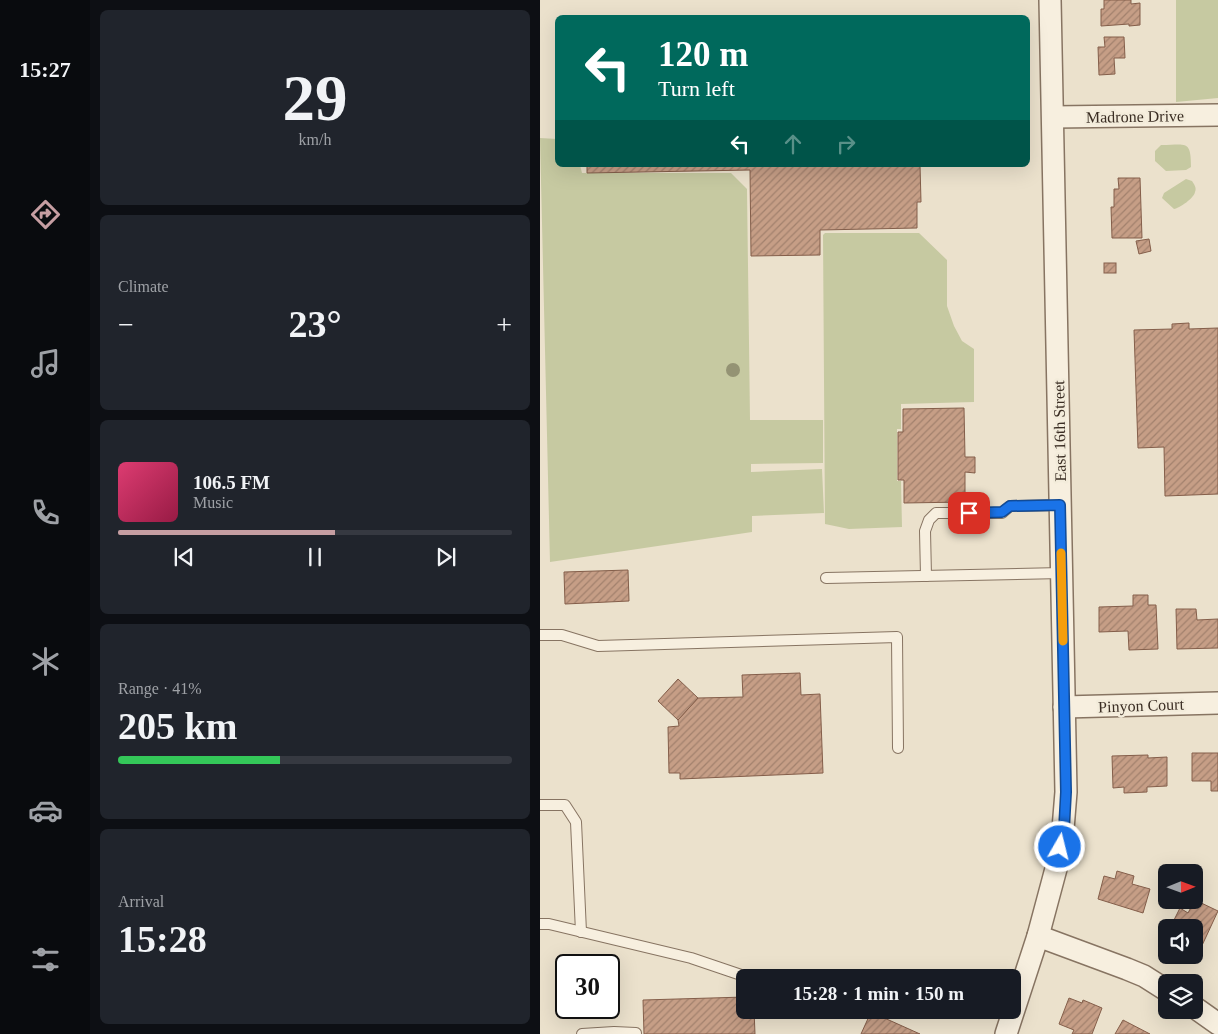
<!DOCTYPE html>
<html lang="en">
<head>
<meta charset="utf-8">
<style>
  body { margin:0; font-family:Georgia,serif; background:#20242c; color:#f1f3f6; height:100vh; display:flex; flex-direction:column; font-size:19px; white-space:nowrap }
  * { box-sizing:border-box; margin:0 }
  p { font-size:16px; color:#9ea1a6 }
  .icon { flex:none; width:28px; height:28px; fill:none; stroke:currentColor; stroke-width:2; stroke-linecap:round; stroke-linejoin:round }
  .map { position:relative; flex:1; overflow:hidden }
  .side { display:flex; flex-direction:column; gap:10px; padding:10px; background:#0d0f14; width:450px }
  .side>* { flex:none }
  .banner { position:absolute; left:15px; top:15px; width:475px; height:152px; border-radius:8px; box-shadow:0 5px 20px #0002; background:#00695c; color:#fff; overflow:hidden }
  .needle { width:32px; rotate:89deg }
  .buttons { position:absolute; left:618px; top:864px; display:grid; gap:10px }
  .buttons a { display:grid; place-items:center; width:45px; height:45px; border-radius:8px; background:#171b24; box-shadow:0 5px 20px #0002; font-size:25px }
  .speed { position:absolute; left:15px; top:954px; display:flex; gap:10px; font-size:25px; font-weight:700; text-align:center }
  .speed>* { display:grid; place-content:center; width:65px; height:65px; border-radius:50%; background:#171b24; box-shadow:0 5px 20px #0002; line-height:1 }
  .speed .limit { border:2px solid #111; border-radius:8px; background:#fff; color:#111 }
  .pin { position:absolute; display:grid; place-items:center; width:42px; height:42px; color:#fff; margin:-21px; border-radius:10px; box-shadow:0 2px 8px #0006 }
  .me { position:absolute; width:55px; margin:-28px; rotate:8deg; stroke-linejoin:round; filter:drop-shadow(0 0 4px #0008) }
  .turn { display:flex; align-items:center; gap:18px; height:105px; padding:0 20px; font-size:22px }
  .turn .icon { width:65px; height:65px; stroke-width:2.5 }
  .turn b { display:block; font-size:35px; line-height:42px }
  .lanes { display:flex; align-items:center; height:48px; padding:0 20px; background:#0003; justify-content:center; gap:25px; direction:ltr }
  .lanes .off { opacity:.35 }
  .big { font-size:38px; font-weight:600; line-height:1.1 }
  .side .widget { flex:1; display:flex; flex-direction:column; justify-content:center; gap:8px; min-width:0; padding:0 18px; border-radius:8px; background:#20242c }
  .side .dial { align-items:center; gap:0 }
  .dial b { font-size:65px; line-height:1 }
  .song { display:flex; align-items:center; gap:15px }
  .cover { width:60px; height:60px; border-radius:8px; background:linear-gradient(135deg,hsl(340 70% 55%),hsl(340 70% 35%)) }
  .played { height:5px; border-radius:2px; background:linear-gradient(90deg,#c69ea2 55%,#363941 55%) }
  .keys { display:flex; justify-content:space-around; direction:ltr }
  .heat { display:flex; justify-content:space-between; align-items:center; font-size:28px; direction:ltr }
  .charge { height:8px; border-radius:4px; background:linear-gradient(90deg,#34c759 41%,#363941 0) }
  .trip { position:absolute; left:196px; top:969px; width:285px; height:50px; border-radius:8px; background:#171b24; box-shadow:0 5px 20px #0002; font-weight:600; line-height:50px; text-align:center }
  main { display:flex; flex:1; min-height:0 }
  .tabs { display:flex; flex-direction:column; width:90px; justify-content:space-around; align-items:center; background:#090b0e; color:#9ea1a6 }
  .tabs .icon { width:35px; height:35px }
  .tabs .current { color:#c69ea2 }
  .tabs b { font-size:22px; color:#f1f3f6 }
  .map>svg:first-child { display:block }
  .green { fill:#c6c9a1 }
  .building { fill:url(#building-hatch); stroke:#845e4a }
  .lines { fill:none; stroke-linecap:round; stroke-linejoin:round }
  .service-casing { stroke:#877462; stroke-width:12 }
  .minor-casing { stroke:#877462; stroke-width:24 }
  .service { stroke:#f7efdf; stroke-width:10 }
  .minor { stroke:#f7efdf; stroke-width:21 }
  .tree { fill:#949374 }
  .route-casing { stroke:#114b97; stroke-width:12 }
  .route { stroke:#1a73e8; stroke-width:9 }
  .slow { stroke:#f59e0b; stroke-width:9 }
  .labels { text-anchor:middle; stroke-width:5; stroke-linejoin:round; paint-order:stroke }
  .street-label { font-size:16px; fill:#3a2d23; stroke:#f3ecdb }
</style>
</head>
<body>
<main>
<nav class="tabs">
<b>15:27</b>
<svg class="icon current" aria-label="directions" viewBox="0 0 24 24"><path d="M12 3l9 9-9 9-9-9zM9 14v-3h6M13 9l2 2-2 2"/></svg>
<svg class="icon" aria-label="music" viewBox="0 0 24 24"><path d="M9 18V5l10-2v13"/><circle cx="6" cy="18" r="3"/><circle cx="16" cy="16" r="3"/></svg>
<svg class="icon" aria-label="phone" viewBox="0 0 24 24"><path d="M5 4h4l2 5-3 2q2 4 5 5l2-3 5 2v4C11 20 4 13 5 4z"/></svg>
<svg class="icon" aria-label="climate" viewBox="0 0 24 24"><path d="M12 3v18M4 7l16 10M4 17L20 7"/></svg>
<svg class="icon" aria-label="car" viewBox="0 0 24 24"><path d="M5 17H2v-5l4-1 3-4h7l3 4 3 1v5h-3M9 17h6M6 11h13"/><circle cx="7" cy="17" r="2"/><circle cx="17" cy="17" r="2"/></svg>
<svg class="icon" aria-label="filters" viewBox="0 0 24 24"><path d="M4 7h16M4 17h16"/><circle cx="9" cy="7" r="2"/><circle cx="15" cy="17" r="2"/></svg>
</nav>
<section class="side">
<div class="widget dial"><b>29</b><p>km/h</p></div>
<div class="widget"><p>Climate</p>
<div class="heat"><a>−</a><b class="big">23°</b><a>+</a></div>
</div>
<div class="widget">
<div class="song"><i class="cover"></i><div><b>106.5 FM</b><p>Music</p></div></div>
<div class="played"></div>
<div class="keys"><svg class="icon" aria-label="previous" viewBox="0 0 24 24"><path d="M18 5L8 12l10 7zM5 5v14"/></svg><svg class="icon" aria-label="pause" viewBox="0 0 24 24"><path d="M8 5v14M16 5v14"/></svg><svg class="icon" aria-label="next" viewBox="0 0 24 24"><path d="M6 5l10 7-10 7zM19 5v14"/></svg></div>
</div>
<div class="widget"><p>Range · 41%</p><b class="big">205 km</b><div class="charge"></div></div>
<div class="widget"><p>Arrival</p><b class="big">15:28</b></div>
</section>
<div class="map">
<svg width="678" height="1034" viewBox="0 0 678 1034">
  <defs>
    <pattern id="building-hatch" width="6" height="6" patternUnits="userSpaceOnUse" patternTransform="scale(1.25)"><rect width="6" height="6" fill="#c69e86"/><path d="M-1 1l2-2M0 6l6-6M5 7l2-2" fill="none" stroke="#a2816d"/></pattern>
  </defs>
  <rect width="100%" height="100%" fill="#ebe1cc"/>
  <g class="green">
    <path d="M636,0h42v98l-42,4z"/>
    <path d="M0,138l17,1 1,26h22l2,8h149l16,16 3,231h73v43l-72,1v8l71,-3 2,44 -72,3v16l-202,30z"/>
    <path d="M621,145c25,0 30,-6 30,22l-5,3 -20,1 -11,-10v-10z"/>
    <path d="M646,179l6,2c2,3 5,7 3,11 -1,6 -15,16 -21,17l-12,-11 2,-5z"/>
    <path d="M285,233h94l28,27v46l7,20 8,15 12,8v53l-73,2v25h-4v52h4l1,46 -53,2 -24,-5 -2,-289z"/>
  </g>
  <g class="building">
    <path d="M564,0h27v4l9,-1v22l-11,1v-2l-28,2v-17h3z"/>
    <path d="M564,37h20l1,21h-11l1,16 -16,1 -1,-28h7z"/>
    <path d="M47,165h333l1,37h-4v26l-97,2v25l-69,1 -1,-86 -163,3z"/>
    <path d="M578,178h22l2,60h-30l-1,-31h3v-18h5z"/>
    <path d="M609,239l2,12 -12,3 -3,-13z"/>
    <rect x="564" y="263" width="12" height="10"/>
    <path d="M649,323v6l29,-1v166l-53,2 -1,-49 -26,1 -4,-118 38,-1v-5z"/>
    <path d="M424,408l1,49h10v16l-10,-1v30l-61,1v-23h-6v-48h5v-23z"/>
    <path d="M88,570l1,31 -64,3 -1,-32z"/>
    <path d="M593,595h15v10h8l2,44 -29,1 -1,-19 -29,1v-25l34,-1z"/>
    <path d="M636,609h20l1,11 21,-1v29l-41,1z"/>
    <path d="M260,673l1,22 19,-1 3,79 -143,6v-6h-11l-1,-46 11,-1 -1,-6 20,-22 45,-1 -1,-22z"/>
    <path d="M138,679l20,19 -20,22 -20,-19z"/>
    <path d="M652,753h26v38h-7v-10h-19z"/>
    <path d="M608,755v3l19,-1v29l-20,1v5l-23,1v-6l-11,1 -1,-32z"/>
    <path d="M577,871l17,5 -2,8 18,5 -7,24 -45,-14 6,-23 11,3z"/>
    <path d="M655,900l23,11 -19,41 -5,-3v-21h-24l10,-20 8,5z"/>
    <path d="M205,997v13h9l1,24h-111l-1,-34z"/>
    <path d="M529,998l13,5 1,-3 19,8 -10,26h-20l2,-4 -15,-6z"/>
    <path d="M331,1012l49,22h-59z"/>
    <path d="M583,1020l27,14h-35z"/>
  </g>
  <g class="lines">
    <g class="service-casing">
      <g id="service">
        <path d="M386,576l-1,-45 4,-11 7,-7h66l8,-7 50,-1"/>
        <path d="M286,578l236,-5"/>
        <path d="M0,635h22l36,11 299,-9 1,111"/>
        <path d="M0,805h25l11,17 5,110"/>
        <path d="M0,924h9l142,34 59,20"/>
        <path d="M42,1034l32,-2 22,1"/>
      </g>
    </g>
    <g class="minor-casing">
      <g id="minor">
        <path d="M513,117l165,-2"/>
        <path d="M524,707l154,-4"/>
        <path d="M498,936l89,33 17,7 22,14"/>
        <path d="M654,1007l24,17"/>
        <path d="M466,1034l32,-98 19,-71 6,-36 3,-37 -16,-792"/>
      </g>
    </g>
    <use href="#service" class="service"/>
    <use href="#minor" class="minor"/>
  </g>
  <circle class="tree" cx="193" cy="370" r="7"/>
  <g class="lines">
    <g class="route-casing">
      <path id="route" d="M429,513l33,-1 8,-6 50,-1 6,287 -2,37 -4,18"/>
    </g>
    <use href="#route" class="route"/>
    <path class="slow" d="M521,553l2,88"/>
  </g>
  <g class="labels">
    <g class="street-label">
      <text transform="translate(595 116) rotate(-1)" y="6">Madrone Drive</text>
      <text transform="translate(519 431) rotate(-91)" y="6">East 16th Street</text>
      <text transform="translate(601 705) rotate(-2)" y="6">Pinyon Court</text>
    </g>
  </g>
</svg>
<div class="buttons">
<a><svg class="needle" viewBox="-14 -14 28 28"><path d="M0-13l5 13h-10z" fill="#e53935"/><path d="M0 13l5-13h-10z" fill="#9ea1a6"/></svg></a>
<a><svg class="icon" aria-label="sound" viewBox="0 0 24 24"><path d="M4 9h4l5-4v14l-5-4H4zM17 9q2 3 0 6"/></svg></a>
<a><svg class="icon" aria-label="layers" viewBox="0 0 24 24"><path d="M12 4l9 5-9 5-9-5zM3 14l9 5 9-5"/></svg></a>
</div>
<div class="speed"><div class="limit">30</div></div>
<div class="pin" style="left:429px;top:513px;background:#d93025"><svg class="icon" aria-label="arrive" viewBox="0 0 24 24"><path d="M6 21V4h12l-3 4 3 4H6"/></svg></div>
<svg class="me" style="left:520px;top:847px" viewBox="-20 -20 40 40"><circle r="17" fill="#1a73e8" stroke="#fff" stroke-width="3"/><path d="M0-11L8 9 0 5-8 9z" fill="#fff"/></svg>
<div class="trip">15:28 · 1 min · 150 m</div>
<div class="banner">
<div class="turn"><svg class="icon" aria-label="left" viewBox="0 0 24 24"><path d="M17 20v-9H6M10 6l-5 5 5 5"/></svg><div><b>120 m</b>Turn left</div></div>
<div class="lanes"><svg class="icon" aria-label="left" viewBox="0 0 24 24"><path d="M17 20v-9H6M10 6l-5 5 5 5"/></svg><svg class="icon off" aria-label="ahead" viewBox="0 0 24 24"><path d="M12 20V5M6 11l6-6 6 6"/></svg><svg class="icon off" aria-label="right" viewBox="0 0 24 24"><path d="M7 20v-9h11M14 6l5 5-5 5"/></svg></div>
</div>
</div>
</main>
</body>
</html>
